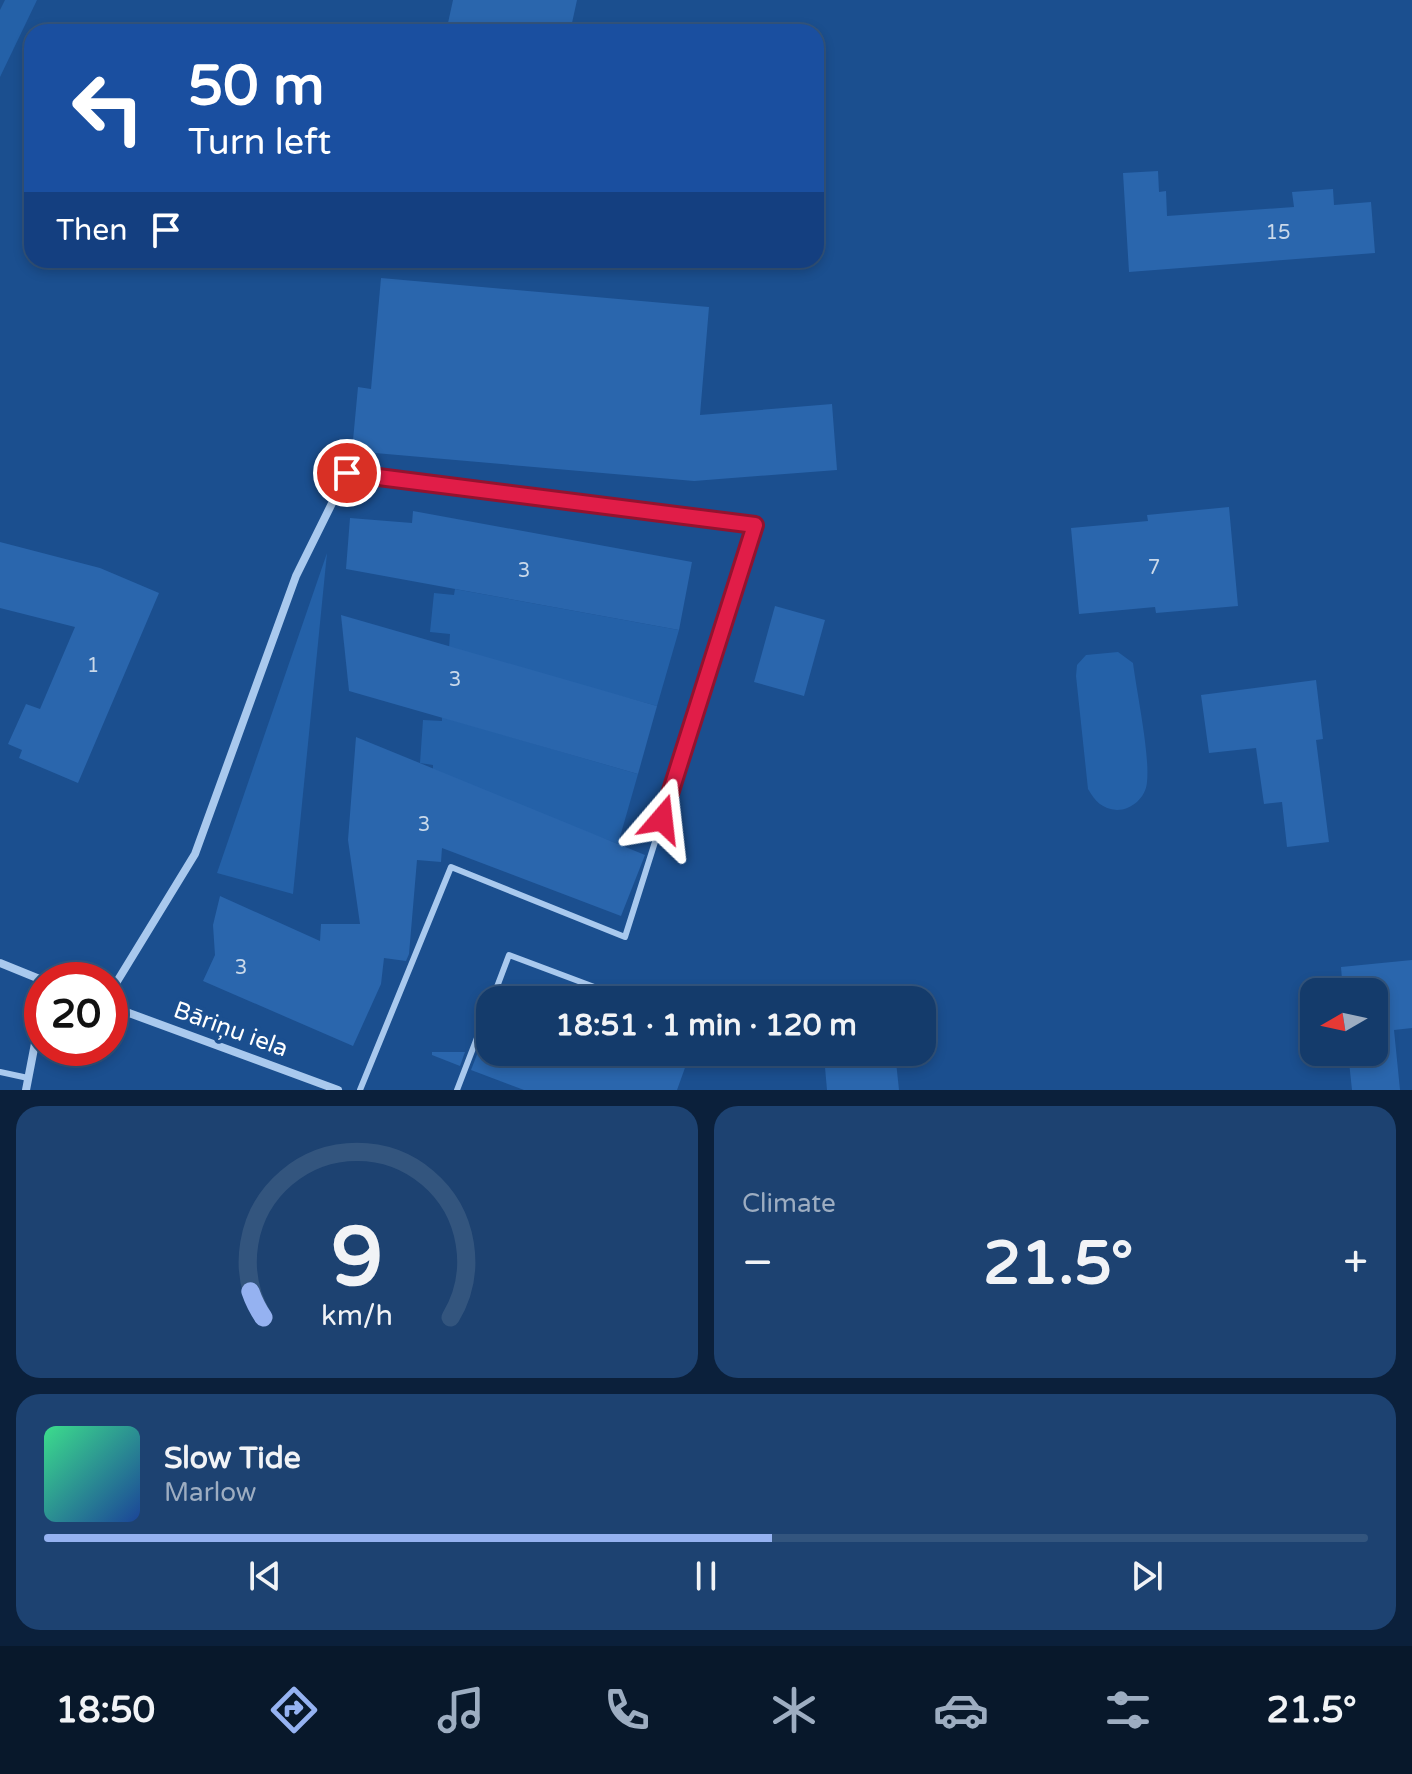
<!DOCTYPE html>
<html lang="en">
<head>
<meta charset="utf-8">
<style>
  body { margin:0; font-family:"Varela Round",sans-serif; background:#1d4271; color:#f1f3f6; height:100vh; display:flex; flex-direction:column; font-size:30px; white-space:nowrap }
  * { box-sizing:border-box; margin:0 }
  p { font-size:26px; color:#9dadc1 }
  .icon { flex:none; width:44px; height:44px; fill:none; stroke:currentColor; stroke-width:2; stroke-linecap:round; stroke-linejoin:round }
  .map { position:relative; height:1090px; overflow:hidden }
  .sheet { display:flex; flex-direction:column; gap:16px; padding:16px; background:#0b203b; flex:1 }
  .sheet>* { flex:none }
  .banner { position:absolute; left:24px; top:24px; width:800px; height:244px; border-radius:24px; box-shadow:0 4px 12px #0003,0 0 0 2px #33557e; background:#1a4fa0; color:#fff; overflow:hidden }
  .needle { width:52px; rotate:261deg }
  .buttons { position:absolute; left:1300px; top:978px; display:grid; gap:16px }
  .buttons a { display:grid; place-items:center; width:88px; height:88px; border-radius:16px; background:#143b6b; box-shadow:0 4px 12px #0003,0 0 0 2px #33557e; font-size:40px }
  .speed { position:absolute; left:24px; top:962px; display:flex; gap:16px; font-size:40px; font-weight:700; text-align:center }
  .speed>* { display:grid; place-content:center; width:104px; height:104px; border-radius:50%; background:#143b6b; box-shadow:0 4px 12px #0003,0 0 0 2px #33557e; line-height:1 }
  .speed .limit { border:12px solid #d22; background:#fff; color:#111 }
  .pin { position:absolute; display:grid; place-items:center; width:68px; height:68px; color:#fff; margin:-34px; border:4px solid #fff; border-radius:50%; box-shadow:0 2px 8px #0007 }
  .me { position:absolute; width:88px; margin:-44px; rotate:17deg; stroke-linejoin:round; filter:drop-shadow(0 0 6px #0008) }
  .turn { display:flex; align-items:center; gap:28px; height:168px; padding:0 32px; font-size:36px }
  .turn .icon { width:104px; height:104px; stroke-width:2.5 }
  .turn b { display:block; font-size:56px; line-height:68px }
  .then { display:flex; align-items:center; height:76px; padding:0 32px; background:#0003; gap:16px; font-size:30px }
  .big { font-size:60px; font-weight:700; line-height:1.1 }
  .sheet .card { flex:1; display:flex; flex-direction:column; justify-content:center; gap:12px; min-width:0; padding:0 28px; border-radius:24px; background:#1d4271 }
  .sheet .dial { align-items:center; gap:0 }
  .dial svg { height:208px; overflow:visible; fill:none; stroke:#33557e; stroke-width:7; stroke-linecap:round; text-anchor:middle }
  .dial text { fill:#f1f3f6; stroke:none }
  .song { display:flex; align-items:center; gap:24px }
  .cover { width:96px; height:96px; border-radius:12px; background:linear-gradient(135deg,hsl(150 70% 55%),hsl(220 70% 35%)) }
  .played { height:8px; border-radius:4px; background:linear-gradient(90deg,#95b2f1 55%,#33557e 55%) }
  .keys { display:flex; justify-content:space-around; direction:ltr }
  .heat { display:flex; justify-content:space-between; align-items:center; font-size:44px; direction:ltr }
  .sheet .tiles { flex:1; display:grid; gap:16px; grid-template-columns:1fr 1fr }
  .card:last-child { grid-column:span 2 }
  .trip { position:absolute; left:476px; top:986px; width:460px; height:80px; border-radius:24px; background:#143b6b; box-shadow:0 4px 12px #0003,0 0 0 2px #33557e; font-weight:700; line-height:80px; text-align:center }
  .menu { display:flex; height:128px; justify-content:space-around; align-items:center; background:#08182b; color:#9dadc1 }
  .menu .icon { width:56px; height:56px }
  .menu .current { color:#95b2f1 }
  .menu b { font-size:36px; color:#f1f3f6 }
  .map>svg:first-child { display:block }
  .green { fill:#2461a8 }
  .building { fill:#2a66ad }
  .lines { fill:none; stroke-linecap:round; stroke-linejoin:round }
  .service { stroke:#a9c9ee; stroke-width:6 }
  .minor { stroke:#a9c9ee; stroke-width:8 }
  .route-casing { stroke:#92132f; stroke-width:20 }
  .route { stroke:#e11d48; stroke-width:14 }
  .labels { text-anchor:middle; stroke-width:8; stroke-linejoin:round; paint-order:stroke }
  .number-label { font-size:20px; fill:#cad9ea }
  .street-label { font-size:24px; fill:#fff; stroke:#1b4f8f }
</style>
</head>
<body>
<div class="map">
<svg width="1412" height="1090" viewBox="0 0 1412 1090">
  <rect width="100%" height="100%" fill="#1b4f8f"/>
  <g class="green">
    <path d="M5,0h32l-37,77v-67z"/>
    <path d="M327,553l-34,341 -76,-21z"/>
    <path d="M455,589l224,41 -22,76 -208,-57 1,-15 -20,-2 4,-39 20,2z"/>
    <path d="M1118,652l15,11c4,31 17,91 14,119 -1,15 -15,28 -30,28 -15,-1 -22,-9 -29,-21l-12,-113 1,-11 9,-10z"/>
    <path d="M442,717l196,57 -20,70 -185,-71v-8l-13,-2 3,-43 19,1z"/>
  </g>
  <g class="building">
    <path d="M453,0h124l-7,32h-124z"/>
    <path d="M1158,171l1,21 7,-1 1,25 127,-9 -2,-15 41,-3 1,16 37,-3 4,51 -246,19 -6,-99z"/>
    <path d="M381,278l328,29 -9,108 132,-11 5,66 -143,11 -342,-30 6,-64 13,2z"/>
    <path d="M1229,507l9,99 -82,7 -1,-6 -76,7 -8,-86 77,-7 -1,-6z"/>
    <path d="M413,511l279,51 -13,68 -333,-61 4,-51 62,5z"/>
    <path d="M0,542l100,26 59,25 -81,190 -59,-25 3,-8 -14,-6 18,-40 14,5 35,-82 -75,-19z"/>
    <path d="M775,606l50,14 -21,76 -50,-14z"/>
    <path d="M341,615l316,91 -19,68 -289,-83z"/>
    <path d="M1316,680l7,59 -7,1 13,102 -42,5 -5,-45 -18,2 -8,-56 -47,5 -8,-58z"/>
    <path d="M356,737l289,118 -24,61 -179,-68 -1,14 -24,-2 -8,94 -3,7 -22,-3 -3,26 -28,62 -150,-65 12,-26 -2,-30 7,-29 100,45 1,-17h39l-12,-84z"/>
    <path d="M1412,960v68l-18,2 6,60h-48l-4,-38h26v-60h-31l-2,-25z"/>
    <path d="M432,1052h33l-5,14 -28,-11z"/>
    <path d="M478,1052h172l36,13 -9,25h-153l-53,-20z"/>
    <path d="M869,1052h26l4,38h-72l-3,-34z"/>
  </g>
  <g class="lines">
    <g class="service">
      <path d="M347,473l408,52 -130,412 -174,-70 -91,223"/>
      <path d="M492,1000l17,-45 120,45"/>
      <path d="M0,1072l28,6"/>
      <path d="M457,1090l33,-86"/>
    </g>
    <g class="minor">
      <path d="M0,963l42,17"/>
      <path d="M110,993l85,-139 101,-278 51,-103"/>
      <path d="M110,1006l228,84"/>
      <path d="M26,1090l16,-83"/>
    </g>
  </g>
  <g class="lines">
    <g class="route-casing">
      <path id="route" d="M347,473l408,52 -93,294"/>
    </g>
    <use href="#route" class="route"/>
  </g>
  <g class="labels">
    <g class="number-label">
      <text x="1278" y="239">15</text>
      <text x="1154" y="574">7</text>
      <text x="524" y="577">3</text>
      <text x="93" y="672">1</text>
      <text x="455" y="686">3</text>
      <text x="424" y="831">3</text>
      <text x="241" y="974">3</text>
    </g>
    <g class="street-label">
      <text transform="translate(231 1029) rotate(20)" y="8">Bāriņu iela</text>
    </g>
  </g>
</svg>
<div class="buttons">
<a><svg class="needle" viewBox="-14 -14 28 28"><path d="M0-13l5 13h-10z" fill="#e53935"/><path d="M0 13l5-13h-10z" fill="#9dadc1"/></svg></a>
</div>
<div class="speed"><div class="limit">20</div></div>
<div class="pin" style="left:347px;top:473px;background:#d93025"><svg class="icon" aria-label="arrive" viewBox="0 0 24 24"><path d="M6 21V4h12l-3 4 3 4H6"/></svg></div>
<svg class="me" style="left:662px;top:819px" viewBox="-20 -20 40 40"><path d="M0-17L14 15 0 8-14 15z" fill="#e11d48" stroke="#fff" stroke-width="4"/></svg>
<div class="trip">18:51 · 1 min · 120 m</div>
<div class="banner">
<div class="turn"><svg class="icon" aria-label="left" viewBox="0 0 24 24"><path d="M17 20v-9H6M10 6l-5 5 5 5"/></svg><div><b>50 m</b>Turn left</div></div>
<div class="then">Then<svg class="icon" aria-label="arrive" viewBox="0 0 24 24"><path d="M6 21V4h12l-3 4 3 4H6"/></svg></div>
</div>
</div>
<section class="sheet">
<div class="tiles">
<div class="card dial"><svg viewBox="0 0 100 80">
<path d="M14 69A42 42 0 1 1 86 69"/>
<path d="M14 69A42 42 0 0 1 9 59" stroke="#95b2f1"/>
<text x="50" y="56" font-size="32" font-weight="700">9</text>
<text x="50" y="72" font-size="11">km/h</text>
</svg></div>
<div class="card"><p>Climate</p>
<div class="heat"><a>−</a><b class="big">21.5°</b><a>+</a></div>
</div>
<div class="card">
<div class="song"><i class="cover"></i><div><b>Slow Tide</b><p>Marlow</p></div></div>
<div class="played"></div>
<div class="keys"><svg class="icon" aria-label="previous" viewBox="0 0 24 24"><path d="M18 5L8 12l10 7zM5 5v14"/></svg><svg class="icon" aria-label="pause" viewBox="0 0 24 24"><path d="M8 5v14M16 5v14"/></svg><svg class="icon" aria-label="next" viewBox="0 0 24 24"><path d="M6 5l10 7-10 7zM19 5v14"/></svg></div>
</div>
</div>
</section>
<nav class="menu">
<b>18:50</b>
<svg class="icon current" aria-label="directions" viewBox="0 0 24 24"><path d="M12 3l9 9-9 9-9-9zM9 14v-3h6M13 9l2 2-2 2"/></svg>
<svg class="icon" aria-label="music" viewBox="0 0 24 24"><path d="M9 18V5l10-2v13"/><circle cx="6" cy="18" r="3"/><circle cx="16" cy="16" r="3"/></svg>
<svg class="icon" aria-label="phone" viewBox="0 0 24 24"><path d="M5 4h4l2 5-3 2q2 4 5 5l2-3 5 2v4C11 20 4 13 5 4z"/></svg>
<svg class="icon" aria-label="climate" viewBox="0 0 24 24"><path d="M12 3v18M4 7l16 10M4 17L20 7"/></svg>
<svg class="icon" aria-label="car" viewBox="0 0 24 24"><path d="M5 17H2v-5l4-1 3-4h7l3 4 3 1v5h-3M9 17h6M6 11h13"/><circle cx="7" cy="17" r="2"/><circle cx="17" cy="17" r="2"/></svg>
<svg class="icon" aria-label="filters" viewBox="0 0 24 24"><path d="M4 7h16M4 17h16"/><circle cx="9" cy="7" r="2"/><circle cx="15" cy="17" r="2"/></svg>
<b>21.5°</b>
</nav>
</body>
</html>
